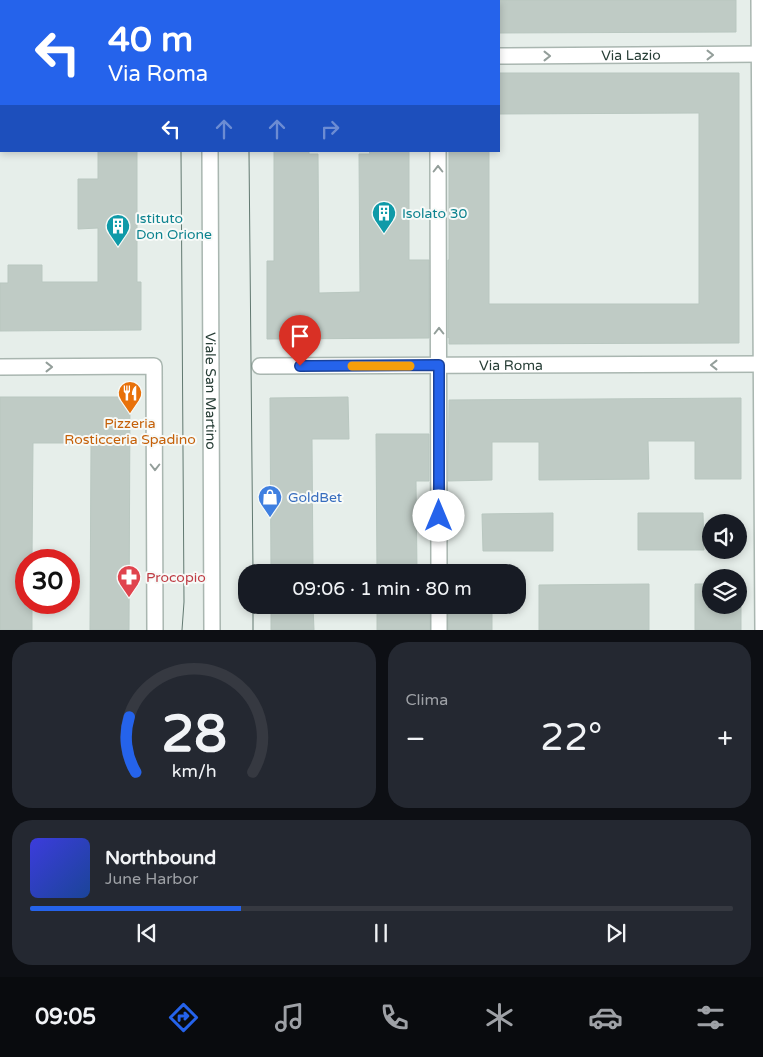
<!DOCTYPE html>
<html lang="it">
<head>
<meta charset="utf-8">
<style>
  body { margin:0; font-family:"Varela Round",sans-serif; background:#242831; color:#f1f3f6; height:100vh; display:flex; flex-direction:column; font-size:19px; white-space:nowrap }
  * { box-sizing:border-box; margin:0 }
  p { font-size:16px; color:#9ea1a6 }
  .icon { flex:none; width:28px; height:28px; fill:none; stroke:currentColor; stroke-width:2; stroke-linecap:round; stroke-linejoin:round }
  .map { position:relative; height:630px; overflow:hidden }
  .details { display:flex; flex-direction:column; gap:12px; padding:12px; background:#0d0f14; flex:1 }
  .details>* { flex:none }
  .hud { position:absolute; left:0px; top:0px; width:500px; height:152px; box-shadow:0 2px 8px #0003; background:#2563eb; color:#fff; overflow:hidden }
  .tools { position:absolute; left:702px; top:514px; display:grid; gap:10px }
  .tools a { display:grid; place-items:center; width:45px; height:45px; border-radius:50%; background:#171b24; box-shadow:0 2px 8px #0003; font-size:25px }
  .speed { position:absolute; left:15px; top:549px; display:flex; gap:10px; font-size:25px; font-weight:700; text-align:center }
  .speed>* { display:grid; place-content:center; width:65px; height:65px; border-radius:50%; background:#171b24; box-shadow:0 2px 8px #0003; line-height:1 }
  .speed .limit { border:8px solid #d22; background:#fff; color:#111 }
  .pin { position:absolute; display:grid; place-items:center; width:42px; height:42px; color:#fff; margin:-51px -21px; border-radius:50% 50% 50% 0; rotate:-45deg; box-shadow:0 0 5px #0007 }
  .pin .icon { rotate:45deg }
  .me { position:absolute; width:55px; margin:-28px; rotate:0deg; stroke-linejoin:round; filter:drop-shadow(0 0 4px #0008) }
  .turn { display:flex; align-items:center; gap:18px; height:105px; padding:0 25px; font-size:22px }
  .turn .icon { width:65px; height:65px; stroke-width:2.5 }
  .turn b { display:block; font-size:35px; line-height:42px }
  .lanes { display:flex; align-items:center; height:48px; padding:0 25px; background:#0003; justify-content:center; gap:25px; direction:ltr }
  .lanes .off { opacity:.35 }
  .big { font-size:38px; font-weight:600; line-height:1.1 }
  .details .widget { flex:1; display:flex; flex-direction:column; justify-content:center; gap:8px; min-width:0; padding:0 18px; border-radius:20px; background:#242831 }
  .details .dial { align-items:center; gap:0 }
  .dial svg { height:130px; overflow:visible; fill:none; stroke:#363941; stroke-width:7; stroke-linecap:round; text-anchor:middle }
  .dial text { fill:#f1f3f6; stroke:none }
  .song { display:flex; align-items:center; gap:15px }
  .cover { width:60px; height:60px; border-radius:8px; background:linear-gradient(135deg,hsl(240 70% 55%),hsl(220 70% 35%)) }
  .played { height:5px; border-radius:2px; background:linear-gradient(90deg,#2563eb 30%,#363941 30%) }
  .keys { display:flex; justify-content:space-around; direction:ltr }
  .heat { display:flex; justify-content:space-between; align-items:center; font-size:28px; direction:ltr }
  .details .tiles { flex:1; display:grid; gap:12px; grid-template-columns:1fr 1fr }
  .widget:last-child { grid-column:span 2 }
  .trip { position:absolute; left:238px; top:564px; width:288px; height:50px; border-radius:20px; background:#171b24; box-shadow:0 2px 8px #0003; font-weight:600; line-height:50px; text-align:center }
  .tab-bar { display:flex; height:80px; justify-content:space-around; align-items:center; background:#090b0e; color:#9ea1a6 }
  .tab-bar .icon { width:35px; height:35px }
  .tab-bar .selected { color:#2563eb }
  .tab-bar b { font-size:22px; color:#f1f3f6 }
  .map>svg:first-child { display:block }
  .building { fill:#bfcbc5; stroke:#b9c7c0 }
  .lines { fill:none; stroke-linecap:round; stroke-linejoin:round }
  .street-casing { stroke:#a9b6b0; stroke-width:18 }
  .street { stroke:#fff; stroke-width:15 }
  .tram { stroke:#627971; stroke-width:1 }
  .oneway { stroke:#939e9a }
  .route-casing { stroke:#184099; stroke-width:12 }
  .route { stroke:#2563eb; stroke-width:9 }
  .slow { stroke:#f59e0b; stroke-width:9 }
  .labels { text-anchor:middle; stroke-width:4; stroke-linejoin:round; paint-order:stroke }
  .street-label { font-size:14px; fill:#273e36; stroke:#f7faf8 }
  .culture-label { font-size:14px; fill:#0d838f; stroke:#f7faf8; text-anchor:start }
  .food-label { font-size:14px; fill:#c56008; stroke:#f7faf8 }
  .shop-label { font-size:14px; fill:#366cbe; stroke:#f7faf8; text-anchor:start }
  .health-label { font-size:14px; fill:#be3a42; stroke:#f7faf8; text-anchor:start }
</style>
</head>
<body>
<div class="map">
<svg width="763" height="630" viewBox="0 0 763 630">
  <rect width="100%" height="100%" fill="#e6eeea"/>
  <g class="building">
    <path d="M499,0h237v32l-237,1z"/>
    <path d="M499,73h240v270l-290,1v-7l-1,1v-78h1v-109h40v153h210v-191l-200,1z"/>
    <path d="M98,151h39v131h4v48l-141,1v-48h8v-18h34v17h56v-54l-20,1v-50h20z"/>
    <path d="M274,151h35v3h9l1,139 41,-1 -1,-138h11l-1,-3h40v109h20v78l-162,1v-78h7z"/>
    <path d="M0,397h130l-1,233h-39l1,-187h-58l-1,117h-6v42h6v28h-32z"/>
    <path d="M348,397l1,42h-37l1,133h-42l-1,-174z"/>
    <path d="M741,398v81h-46v-38h-47l1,38 -110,1v-38h-47v38l-44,1 1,-81z"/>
    <path d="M376,434h53v47h-13l1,91h-40z"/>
    <path d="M553,513v38h-70l-1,-37z"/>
    <path d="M638,513h65l1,37h-66z"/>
    <path d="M649,584v46h-110v-45z"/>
    <path d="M695,584h16v21h28v-21h2v46h-46z"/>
    <path d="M271,605h42l1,25h-43z"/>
    <rect x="377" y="605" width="53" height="25"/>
    <rect x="448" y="605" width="44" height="25"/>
  </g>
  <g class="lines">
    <g class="street-casing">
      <g id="street">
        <path d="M210,0v1"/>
        <path d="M438,0v1"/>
        <path d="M759,0l4,630"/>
        <path id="s1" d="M499,56l264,-2"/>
        <path id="s2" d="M210,151l2,479"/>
        <path d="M438,151l1,421"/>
        <path id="s3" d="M260,366l503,-2"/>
        <path d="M0,367l154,-1 1,264"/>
        <path d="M439,605v25"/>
      </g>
    </g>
    <use href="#street" class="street"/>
    <g class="tram">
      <path d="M180,0v1"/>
      <path d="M247,0v1"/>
      <path d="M181,151l3,451 -2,28"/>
      <path d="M249,151l4,421"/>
      <path d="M253,630v-25"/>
    </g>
  </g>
  <defs><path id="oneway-chevron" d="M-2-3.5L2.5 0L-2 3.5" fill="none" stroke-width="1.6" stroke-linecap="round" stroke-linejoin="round" transform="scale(1.25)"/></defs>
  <g class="oneway">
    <use href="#oneway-chevron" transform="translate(710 55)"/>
    <use href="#oneway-chevron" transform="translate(547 56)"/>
    <use href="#oneway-chevron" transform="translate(438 169) rotate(-90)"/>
    <use href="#oneway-chevron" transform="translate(439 331) rotate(-90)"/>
    <use href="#oneway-chevron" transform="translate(714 365) rotate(180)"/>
    <use href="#oneway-chevron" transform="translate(49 367)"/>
    <use href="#oneway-chevron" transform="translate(155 467) rotate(90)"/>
  </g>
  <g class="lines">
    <g class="route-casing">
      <path id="route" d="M300,366l139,-1v151"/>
    </g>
    <use href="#route" class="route"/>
    <path class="slow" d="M352,366h58"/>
  </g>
  <defs>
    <g id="building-pin" transform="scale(1.25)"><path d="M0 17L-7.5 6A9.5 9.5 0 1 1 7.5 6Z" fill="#0f9aa8" stroke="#f7faf8"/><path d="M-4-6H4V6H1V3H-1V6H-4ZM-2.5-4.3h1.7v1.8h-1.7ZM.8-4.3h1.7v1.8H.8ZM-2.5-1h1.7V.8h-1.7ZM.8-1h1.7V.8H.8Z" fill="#fff"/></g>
    <g id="restaurant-pin" transform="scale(1.25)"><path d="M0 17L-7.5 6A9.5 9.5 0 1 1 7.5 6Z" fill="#e8710a" stroke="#f7faf8"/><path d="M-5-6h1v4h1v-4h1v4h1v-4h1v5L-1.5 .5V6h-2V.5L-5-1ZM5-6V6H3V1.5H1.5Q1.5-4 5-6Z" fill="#fff"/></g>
    <g id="shop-pin" transform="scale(1.25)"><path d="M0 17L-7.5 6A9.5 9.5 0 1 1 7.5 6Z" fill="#3f7fe0" stroke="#f7faf8"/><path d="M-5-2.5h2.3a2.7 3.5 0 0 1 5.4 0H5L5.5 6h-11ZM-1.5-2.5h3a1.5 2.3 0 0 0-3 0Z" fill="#fff"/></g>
    <g id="pharmacy-pin" transform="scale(1.25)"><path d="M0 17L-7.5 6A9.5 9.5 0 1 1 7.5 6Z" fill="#e0444e" stroke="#f7faf8"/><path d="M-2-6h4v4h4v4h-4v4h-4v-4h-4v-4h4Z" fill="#fff"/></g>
  </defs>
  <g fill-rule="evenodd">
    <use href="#building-pin" x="384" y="213"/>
    <use href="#building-pin" x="118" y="226"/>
    <use href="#restaurant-pin" x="130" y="393"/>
    <use href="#shop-pin" x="270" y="497"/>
    <use href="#pharmacy-pin" x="129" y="577"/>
  </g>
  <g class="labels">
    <g class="street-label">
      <text dy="5" stroke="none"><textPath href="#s1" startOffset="132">Via Lazio</textPath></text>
      <text dy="5" stroke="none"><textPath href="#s3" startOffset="251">Via Roma</textPath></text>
      <text dy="5" stroke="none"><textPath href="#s2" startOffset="240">Viale San Martino</textPath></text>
    </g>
    <g class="culture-label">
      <text x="402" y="218">Isolato 30</text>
      <text x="136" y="223">Istituto<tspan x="136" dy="16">Don Orione</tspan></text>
    </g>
    <g class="food-label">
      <text x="130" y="428">Pizzeria<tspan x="130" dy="16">Rosticceria Spadino</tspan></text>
    </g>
    <g class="shop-label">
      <text x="288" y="502">GoldBet</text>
    </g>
    <g class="health-label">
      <text x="146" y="582">Procopio</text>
    </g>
  </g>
</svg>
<div class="tools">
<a><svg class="icon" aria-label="sound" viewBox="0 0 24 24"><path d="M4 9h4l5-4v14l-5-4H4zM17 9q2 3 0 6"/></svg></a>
<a><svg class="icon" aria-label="layers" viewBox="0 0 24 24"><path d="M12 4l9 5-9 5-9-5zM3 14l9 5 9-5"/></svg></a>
</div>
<div class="speed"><div class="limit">30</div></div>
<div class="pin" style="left:300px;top:366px;background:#d93025"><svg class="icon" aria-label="arrive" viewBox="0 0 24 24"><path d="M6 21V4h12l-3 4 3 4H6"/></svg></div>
<svg class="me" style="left:439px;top:516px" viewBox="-20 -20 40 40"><circle r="19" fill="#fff"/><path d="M0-13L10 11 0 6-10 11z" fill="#2563eb"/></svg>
<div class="trip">09:06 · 1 min · 80 m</div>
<div class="hud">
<div class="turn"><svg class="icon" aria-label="left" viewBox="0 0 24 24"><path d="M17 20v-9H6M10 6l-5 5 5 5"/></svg><div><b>40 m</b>Via Roma</div></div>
<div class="lanes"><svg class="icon" aria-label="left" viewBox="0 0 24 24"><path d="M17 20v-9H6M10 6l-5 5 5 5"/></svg><svg class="icon off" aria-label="ahead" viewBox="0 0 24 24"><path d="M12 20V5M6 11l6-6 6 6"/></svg><svg class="icon off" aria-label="ahead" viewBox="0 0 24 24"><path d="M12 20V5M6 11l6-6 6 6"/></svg><svg class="icon off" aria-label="right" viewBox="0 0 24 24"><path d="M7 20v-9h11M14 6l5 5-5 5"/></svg></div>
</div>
</div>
<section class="details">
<div class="tiles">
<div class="widget dial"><svg viewBox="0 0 100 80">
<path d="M14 69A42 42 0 1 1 86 69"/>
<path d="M14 69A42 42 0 0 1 10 35" stroke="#2563eb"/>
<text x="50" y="56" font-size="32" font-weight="700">28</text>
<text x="50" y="72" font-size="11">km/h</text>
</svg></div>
<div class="widget"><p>Clima</p>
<div class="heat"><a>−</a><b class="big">22°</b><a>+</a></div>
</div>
<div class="widget">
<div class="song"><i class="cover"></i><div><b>Northbound</b><p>June Harbor</p></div></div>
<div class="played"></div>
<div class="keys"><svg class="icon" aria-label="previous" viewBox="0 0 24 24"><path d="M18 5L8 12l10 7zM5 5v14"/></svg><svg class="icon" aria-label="pause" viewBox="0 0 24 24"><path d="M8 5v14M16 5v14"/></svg><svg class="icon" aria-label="next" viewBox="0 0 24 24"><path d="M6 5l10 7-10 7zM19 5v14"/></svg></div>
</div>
</div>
</section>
<nav class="tab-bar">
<b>09:05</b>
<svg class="icon selected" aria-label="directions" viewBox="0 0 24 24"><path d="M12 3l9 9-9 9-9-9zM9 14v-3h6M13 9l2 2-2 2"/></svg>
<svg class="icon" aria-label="music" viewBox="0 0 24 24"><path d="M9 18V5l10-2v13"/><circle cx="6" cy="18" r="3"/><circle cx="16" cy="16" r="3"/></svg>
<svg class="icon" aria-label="phone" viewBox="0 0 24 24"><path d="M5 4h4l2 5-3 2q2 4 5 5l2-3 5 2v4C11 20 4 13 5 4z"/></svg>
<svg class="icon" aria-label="climate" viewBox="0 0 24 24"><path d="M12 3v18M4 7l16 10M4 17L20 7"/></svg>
<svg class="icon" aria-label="car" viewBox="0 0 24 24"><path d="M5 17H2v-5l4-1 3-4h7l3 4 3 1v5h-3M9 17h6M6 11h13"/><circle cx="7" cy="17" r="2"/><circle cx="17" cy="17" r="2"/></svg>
<svg class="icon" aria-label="filters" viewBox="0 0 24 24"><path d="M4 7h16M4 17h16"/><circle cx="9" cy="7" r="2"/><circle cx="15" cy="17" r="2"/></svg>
</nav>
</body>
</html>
